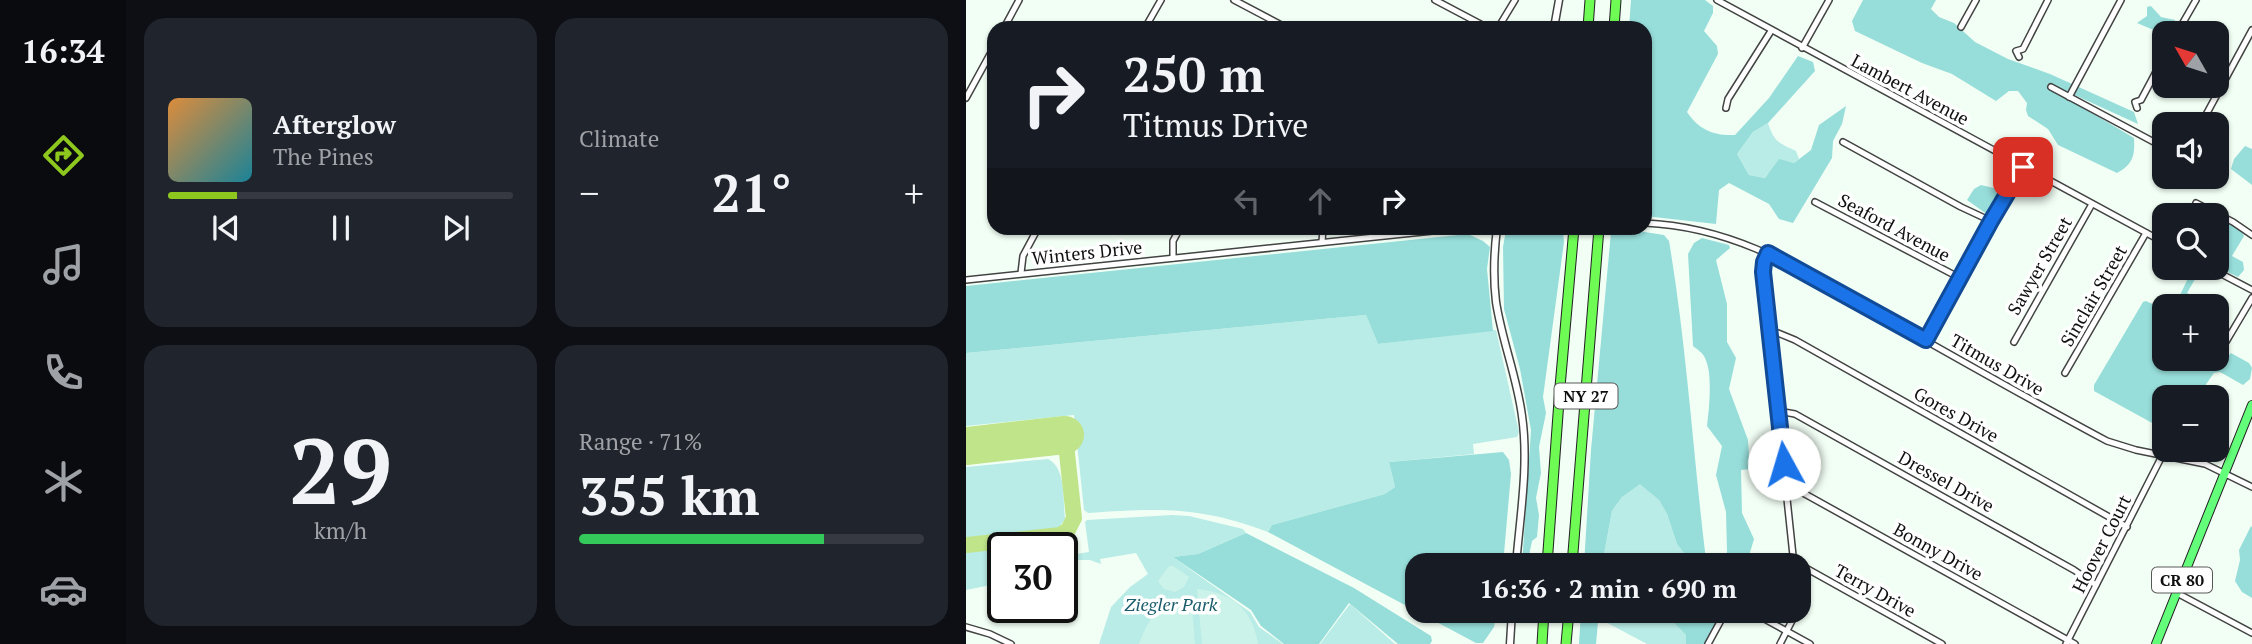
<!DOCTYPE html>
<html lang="en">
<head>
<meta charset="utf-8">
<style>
  body { margin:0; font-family:"PT Serif",serif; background:#20242c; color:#f1f3f6; height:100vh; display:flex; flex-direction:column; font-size:26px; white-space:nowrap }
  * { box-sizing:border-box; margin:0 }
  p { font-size:23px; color:#9ea1a6 }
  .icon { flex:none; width:38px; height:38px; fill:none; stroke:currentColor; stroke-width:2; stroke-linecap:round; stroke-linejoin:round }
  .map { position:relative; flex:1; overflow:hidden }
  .sheet { display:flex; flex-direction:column; gap:18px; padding:18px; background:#0d0f14; width:840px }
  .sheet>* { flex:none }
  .hud { position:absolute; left:21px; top:21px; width:665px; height:214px; border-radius:21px; box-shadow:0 2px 5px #0004; background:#171b24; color:#f1f3f6; overflow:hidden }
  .needle { width:46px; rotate:309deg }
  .fabs { position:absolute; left:1186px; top:21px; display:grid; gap:14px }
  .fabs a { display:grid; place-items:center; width:77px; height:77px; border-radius:14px; background:#171b24; box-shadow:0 2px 5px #0004; font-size:35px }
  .speed { position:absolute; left:21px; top:532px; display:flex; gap:14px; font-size:35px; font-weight:700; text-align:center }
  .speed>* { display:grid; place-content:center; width:91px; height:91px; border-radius:50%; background:#171b24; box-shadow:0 2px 5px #0004; line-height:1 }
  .speed .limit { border:4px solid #111; border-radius:10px; background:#fff; color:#111 }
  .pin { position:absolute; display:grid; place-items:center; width:60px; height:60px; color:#fff; margin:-30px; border-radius:14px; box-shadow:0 4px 10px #0006 }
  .me { position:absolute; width:77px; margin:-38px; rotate:354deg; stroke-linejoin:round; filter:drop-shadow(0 0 5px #0008) }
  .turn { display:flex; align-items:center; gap:24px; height:147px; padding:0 21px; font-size:32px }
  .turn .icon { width:91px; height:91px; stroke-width:2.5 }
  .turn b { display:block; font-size:49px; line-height:60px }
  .lanes { display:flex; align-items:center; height:66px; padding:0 21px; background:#0003; justify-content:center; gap:35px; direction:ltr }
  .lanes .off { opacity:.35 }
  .big { font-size:52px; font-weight:600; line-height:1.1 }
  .sheet .tile { flex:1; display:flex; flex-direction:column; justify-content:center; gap:10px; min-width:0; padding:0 24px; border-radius:21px; background:#20242c }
  .sheet .dial { align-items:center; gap:0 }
  .dial b { font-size:91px; line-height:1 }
  .song { display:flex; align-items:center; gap:21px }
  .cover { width:84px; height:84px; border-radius:10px; background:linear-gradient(135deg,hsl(30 70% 55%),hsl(190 70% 35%)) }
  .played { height:7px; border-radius:4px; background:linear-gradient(90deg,#8ec81f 20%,#363941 20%) }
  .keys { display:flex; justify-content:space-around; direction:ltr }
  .heat { display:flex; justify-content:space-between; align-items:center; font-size:38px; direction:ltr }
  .charge { height:10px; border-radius:5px; background:linear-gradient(90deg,#34c759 71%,#363941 0) }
  .sheet .tiles { flex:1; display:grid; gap:18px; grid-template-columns:repeat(2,1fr) }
  .trip { position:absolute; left:439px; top:553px; width:406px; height:70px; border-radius:21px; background:#171b24; box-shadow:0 2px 5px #0004; font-weight:600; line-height:70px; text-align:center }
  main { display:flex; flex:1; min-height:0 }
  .menu { display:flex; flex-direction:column; width:126px; justify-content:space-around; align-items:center; background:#090b0e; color:#9ea1a6 }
  .menu .icon { width:49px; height:49px }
  .menu .on { color:#8ec81f }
  .menu b { font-size:32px; color:#f1f3f6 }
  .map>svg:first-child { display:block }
  .green { fill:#b9ece6 }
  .forest { fill:#97deda }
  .pitch { fill:#cbf3e9 }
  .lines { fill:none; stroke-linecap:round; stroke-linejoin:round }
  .taxiway { stroke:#c0e48a; stroke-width:16 }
  .runway { stroke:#c0e48a; stroke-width:38 }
  .minor-casing { stroke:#434343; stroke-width:8 }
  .tertiary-casing { stroke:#434343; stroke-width:9 }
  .primary-casing { stroke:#212121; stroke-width:10 }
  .motorway-casing { stroke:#212121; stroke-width:11 }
  .minor { stroke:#fff; stroke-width:5 }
  .tertiary { stroke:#fff; stroke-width:6 }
  .primary { stroke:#63ff7a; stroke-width:8 }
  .motorway { stroke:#6dfb54; stroke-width:9 }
  .route-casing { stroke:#114b97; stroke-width:18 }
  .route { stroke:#1a73e8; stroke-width:12 }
  .labels { text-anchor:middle; stroke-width:7; stroke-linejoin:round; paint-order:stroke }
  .shield { fill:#fff; stroke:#585858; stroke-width:2 }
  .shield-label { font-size:16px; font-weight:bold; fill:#101010 }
  .street-label { font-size:18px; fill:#101010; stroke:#fff }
  .park-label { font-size:18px; font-style:italic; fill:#1b5d6c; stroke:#fff }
</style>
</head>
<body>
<main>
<nav class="menu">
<b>16:34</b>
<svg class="icon on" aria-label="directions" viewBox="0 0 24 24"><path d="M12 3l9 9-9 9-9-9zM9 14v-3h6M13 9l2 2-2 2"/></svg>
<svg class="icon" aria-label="music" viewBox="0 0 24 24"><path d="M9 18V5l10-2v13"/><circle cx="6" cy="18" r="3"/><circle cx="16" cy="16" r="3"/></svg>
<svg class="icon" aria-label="phone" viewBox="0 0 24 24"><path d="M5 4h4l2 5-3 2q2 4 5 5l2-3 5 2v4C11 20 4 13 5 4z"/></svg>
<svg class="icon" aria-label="climate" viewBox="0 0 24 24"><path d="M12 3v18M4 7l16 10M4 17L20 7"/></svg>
<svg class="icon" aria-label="car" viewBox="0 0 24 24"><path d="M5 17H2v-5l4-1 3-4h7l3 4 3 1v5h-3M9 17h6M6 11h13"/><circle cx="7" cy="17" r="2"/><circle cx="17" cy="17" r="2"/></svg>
</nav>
<section class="sheet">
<div class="tiles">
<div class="tile">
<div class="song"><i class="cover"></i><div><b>Afterglow</b><p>The Pines</p></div></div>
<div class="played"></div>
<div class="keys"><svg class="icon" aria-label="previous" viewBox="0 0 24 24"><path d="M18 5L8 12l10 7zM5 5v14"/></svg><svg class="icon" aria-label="pause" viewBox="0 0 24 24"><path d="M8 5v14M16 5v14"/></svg><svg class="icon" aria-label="next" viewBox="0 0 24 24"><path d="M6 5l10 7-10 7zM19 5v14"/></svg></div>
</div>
<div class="tile"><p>Climate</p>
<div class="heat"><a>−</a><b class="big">21°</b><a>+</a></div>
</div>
<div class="tile dial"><b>29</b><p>km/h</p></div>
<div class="tile"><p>Range · 71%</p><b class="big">355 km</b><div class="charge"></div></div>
</div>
</section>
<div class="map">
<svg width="1286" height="644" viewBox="0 0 1286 644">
  <rect width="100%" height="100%" fill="#f2fff5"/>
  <g class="green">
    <path d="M802,123c6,19 11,20 28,28l3,8 -5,4 -15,-3 -14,18 -16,-3 -12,-21 16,-22z"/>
    <path d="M400,315l12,29 118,-14 23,102 -2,5 -44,7 1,10 -85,8 6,25 -10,7 -113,31 -4,7c-67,-26 -111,-24 -180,-19l-4,-3 -10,-95 -108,11v-73z"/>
    <path d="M82,459c18,8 15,42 17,60l-5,7 -8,5 -86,9v-73z"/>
    <path d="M674,483l19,17 8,14 10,30 11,13 18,3 1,5h-105l10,-54 10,-14z"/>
    <path d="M206,515l17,1 54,13 3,4 -48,21 -25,3 77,55 9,15 24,17h-184l12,-37 19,-20 18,-13 -12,-21 -36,6 1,5 -11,-4h-19l-5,10 -4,-1v-21l2,8 25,-4 -4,-30 2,-2z"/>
    <path d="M20,549l5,2 5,33 -30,6v-39z"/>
    <path d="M384,604l45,40h-75z"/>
    <path d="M633,611h69l2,8 16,16v9h-39l-49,-26z"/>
  </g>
  <g class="forest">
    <path d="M665,0h74l8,6v7l-9,18 13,15 1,8 -31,58c12,18 27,24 48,23l34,-37 29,-42 15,6 2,9 -47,52 -15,9 -16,22 12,21 16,3 14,-19 15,4 17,-13 8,-25 27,-19 -4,18 -9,17 -1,17 -39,65 -14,-4 -10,-15 -40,-21 -10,7 -3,34 -71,-8v-188h-16z"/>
    <path d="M897,0h73l-5,9 8,8 15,6 21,19 33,17 42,15 84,38 4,12 -81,-37 10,11 67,40c1,18 -1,26 -17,35l-59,-28 -10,-16 -20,-13 -2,-6 1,-7 -9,-12h-9l-13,10 -44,-27 -30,-11 -67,-32 -3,-10z"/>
    <path d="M1185,6l10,11 14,3 -1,5 -11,9 -26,-11 10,-7v-9z"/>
    <path d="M1279,146l7,3v36l-21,-16 3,-10z"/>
    <path d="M1015,185l21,5v6l-14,19 -21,-15 7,-11z"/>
    <path d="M1251,217l25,13 2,6 -12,20 11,6 1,8 -6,7 -21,-10z"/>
    <path d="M591,228l6,4 1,10 -21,155 3,16 -7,34 2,26 -5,25 3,17 -2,22 -5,4 -5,24h-5l9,-135 -11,-61 -16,-60 -1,-62 3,-17z"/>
    <path d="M653,228l45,7 5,6c18,106 24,213 37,319l-18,-2 -11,-14 -10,-30 -8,-14 -19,-16 -18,13 -10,14 -10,54h-18l7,-115 20,-218z"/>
    <path d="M502,234l15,7 7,6 -3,22 6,62 -115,13 -12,-29 -400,38v-67z"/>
    <path d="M736,238l27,7 1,3 -14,12 11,44v38l9,16 -7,31 19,51 2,29 -9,1 1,43 12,26 -5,17 1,9h-26l3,-13 -1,-40 -10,-37 6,-29 -15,-20c2,-17 6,-52 -2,-68 -2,-5 -7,-8 -12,-12l-5,-92 6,-11z"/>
    <path d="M1227,268l8,1 -14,24 25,13h-41l8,-9z"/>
    <path d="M1180,301l19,9v49h17l19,9 14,2 16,-17 18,10 3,5 -2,11 -7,6 -23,-13 -6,1 -17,24h-32v33l-71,-39v-6l49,-83z"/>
    <path d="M537,452l6,8 2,14 -8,91h-85v46h79l-3,16 -11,16h-7l-208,-111 4,-7 113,-31 10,-7 -6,-25z"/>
    <path d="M1285,526l1,1v71l-10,-6 -7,-11 5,-21 -1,-10z"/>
    <path d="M280,533l108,55 77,48 1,5 -2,3h-32l-49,-41 -30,41h-35l-23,-18 -10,-16 -78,-53 25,-3z"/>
    <path d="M615,611h18l-3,33h-17z"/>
    <path d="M702,611h57l-20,33h-19v-9l-16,-16z"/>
  </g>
  <g class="pitch">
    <path d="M203,566h4l16,11 -5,10 -9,5 -11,-3 -6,-8z"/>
    <path d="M231,589c36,4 55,20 61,55h-56z"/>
    <path d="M225,596l4,48h-56c11,-30 21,-41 52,-48z"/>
  </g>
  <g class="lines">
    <path class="taxiway" d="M0,545l94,-10 8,-5 6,-12 -9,-83"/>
    <path class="runway" d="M0,446l99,-11"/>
    <g class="minor-casing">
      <g id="minor">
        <path d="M268,0l53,28"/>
        <path d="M469,0l53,28"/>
        <path d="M751,0l448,243"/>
        <path d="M995,27l15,-27"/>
        <path d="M38,28l15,-28"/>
        <path d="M179,28l16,-28"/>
        <path d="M532,28l17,-28"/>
        <path d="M1211,33l19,-33"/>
        <path d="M836,48l27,-48"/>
        <path d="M1053,57l-3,-6 7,-2 25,-49"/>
        <path d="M1085,87l114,61"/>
        <path d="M1103,97l52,-97"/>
        <path d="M0,98l28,-51"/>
        <path d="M760,108l2,-9 43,-68"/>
        <path d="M1171,108l-2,-6 6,-2 24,-45"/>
        <path d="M1235,124l51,-94"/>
        <path d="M877,142l118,65 30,14"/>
        <path d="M849,202l145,76"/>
        <path d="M1230,203l37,19 19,13"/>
        <path d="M679,223c93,4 161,50 239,94 74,42 148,84 223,124l29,9 69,14 47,23"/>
        <path d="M356,242l1,-14"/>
        <path d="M802,253l-4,9 -1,10 31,293"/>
        <path d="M207,258v-17l7,-13"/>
        <path d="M1244,268l42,22"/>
        <path d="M55,273l2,-17 15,-28"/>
        <path d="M0,280l495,-52"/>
        <path d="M805,333h7l17,7 332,187"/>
        <path d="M960,340l65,-119 32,-54"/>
        <path d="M1048,342l78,-138"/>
        <path d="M1251,357l35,-59"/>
        <path d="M1099,373l81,-140"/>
        <path d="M812,411l17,3 279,156 22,15"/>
        <path d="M821,491l7,-1 11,4 270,150"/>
        <path d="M828,563l10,4 138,77"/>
        <path d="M1211,593l75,40"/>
        <path d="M784,611l60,33"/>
        <path d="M0,627l24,7 21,10"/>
        <path d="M742,644l18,-33"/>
        <path d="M814,644l17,-33"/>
        <path d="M1100,644l96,-188"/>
      </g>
    </g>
    <g class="tertiary-casing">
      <g id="tertiary">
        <path d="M588,28l5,-28"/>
        <path d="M531,228c-3,24 -4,49 -1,74 6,39 21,75 26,114 7,49 -2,100 -6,149"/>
        <path d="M544,644l2,-33"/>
      </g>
    </g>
    <g class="primary-casing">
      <path id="primary" d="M1190,644l96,-239"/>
    </g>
    <g class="motorway-casing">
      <g id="motorway">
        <path d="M622,28l2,-28"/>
        <path d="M648,28l2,-28"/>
        <path d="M581,565l13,-178 14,-159"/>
        <path d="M606,565l27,-337"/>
        <path d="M576,644l2,-33"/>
        <path d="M600,644l3,-33"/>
      </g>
    </g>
    <use href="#minor" class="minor"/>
    <use href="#tertiary" class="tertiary"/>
    <use href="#primary" class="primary"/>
    <use href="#motorway" class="motorway"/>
  </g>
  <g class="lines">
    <g class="route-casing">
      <path id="route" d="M818,464l-21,-192 1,-10 4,-9 158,87 65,-119 32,-54"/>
    </g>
    <use href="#route" class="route"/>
  </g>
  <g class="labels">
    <g class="shield">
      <rect x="588.5" y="383.5" width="63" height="25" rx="5"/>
      <rect x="1186" y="567.5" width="60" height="25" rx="5"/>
    </g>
    <g class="shield-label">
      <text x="620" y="402">NY 27</text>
      <text x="1216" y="586">CR 80</text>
    </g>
    <g class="street-label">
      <text transform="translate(944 90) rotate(28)" y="6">Lambert Avenue</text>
      <text transform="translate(928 228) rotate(28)" y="6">Seaford Avenue</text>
      <text transform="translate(121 253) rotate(-6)" y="6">Winters Drive</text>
      <text transform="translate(1074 266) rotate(-60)" y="6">Sawyer Street</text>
      <text transform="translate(1128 296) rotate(-60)" y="6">Sinclair Street</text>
      <text transform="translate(1031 365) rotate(30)" y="6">Titmus Drive</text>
      <text transform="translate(990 415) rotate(29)" y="6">Gores Drive</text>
      <text transform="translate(980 482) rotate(29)" y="6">Dressel Drive</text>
      <text transform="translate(1136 544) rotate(-63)" y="6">Hoover Court</text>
      <text transform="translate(972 552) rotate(29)" y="6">Bonny Drive</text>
      <text transform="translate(909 591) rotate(29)" y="6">Terry Drive</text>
    </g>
    <g class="park-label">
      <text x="205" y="611">Ziegler Park</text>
    </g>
  </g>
</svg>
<div class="fabs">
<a><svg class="needle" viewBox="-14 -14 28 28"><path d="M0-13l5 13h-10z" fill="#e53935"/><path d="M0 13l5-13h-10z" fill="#9ea1a6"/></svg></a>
<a><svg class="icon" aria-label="sound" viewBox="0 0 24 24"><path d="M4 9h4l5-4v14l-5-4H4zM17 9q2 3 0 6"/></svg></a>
<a><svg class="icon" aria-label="search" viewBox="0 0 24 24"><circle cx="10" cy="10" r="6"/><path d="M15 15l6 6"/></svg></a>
<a>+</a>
<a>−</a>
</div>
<div class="speed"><div class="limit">30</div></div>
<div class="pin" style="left:1057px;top:167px;background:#d93025"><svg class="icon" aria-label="arrive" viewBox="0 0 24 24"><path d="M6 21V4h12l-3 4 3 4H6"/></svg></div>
<svg class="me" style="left:818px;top:464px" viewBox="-20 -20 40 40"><circle r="19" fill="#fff"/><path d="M0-13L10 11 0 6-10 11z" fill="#1a73e8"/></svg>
<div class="trip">16:36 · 2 min · 690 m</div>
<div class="hud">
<div class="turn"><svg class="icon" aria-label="right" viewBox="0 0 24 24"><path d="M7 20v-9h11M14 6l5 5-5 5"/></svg><div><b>250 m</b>Titmus Drive</div></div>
<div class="lanes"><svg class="icon off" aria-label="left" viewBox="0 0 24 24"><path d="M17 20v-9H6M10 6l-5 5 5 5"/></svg><svg class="icon off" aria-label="ahead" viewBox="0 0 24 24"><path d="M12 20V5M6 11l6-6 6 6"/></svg><svg class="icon" aria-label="right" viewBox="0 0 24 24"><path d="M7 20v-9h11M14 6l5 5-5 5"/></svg></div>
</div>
</div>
</main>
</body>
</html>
